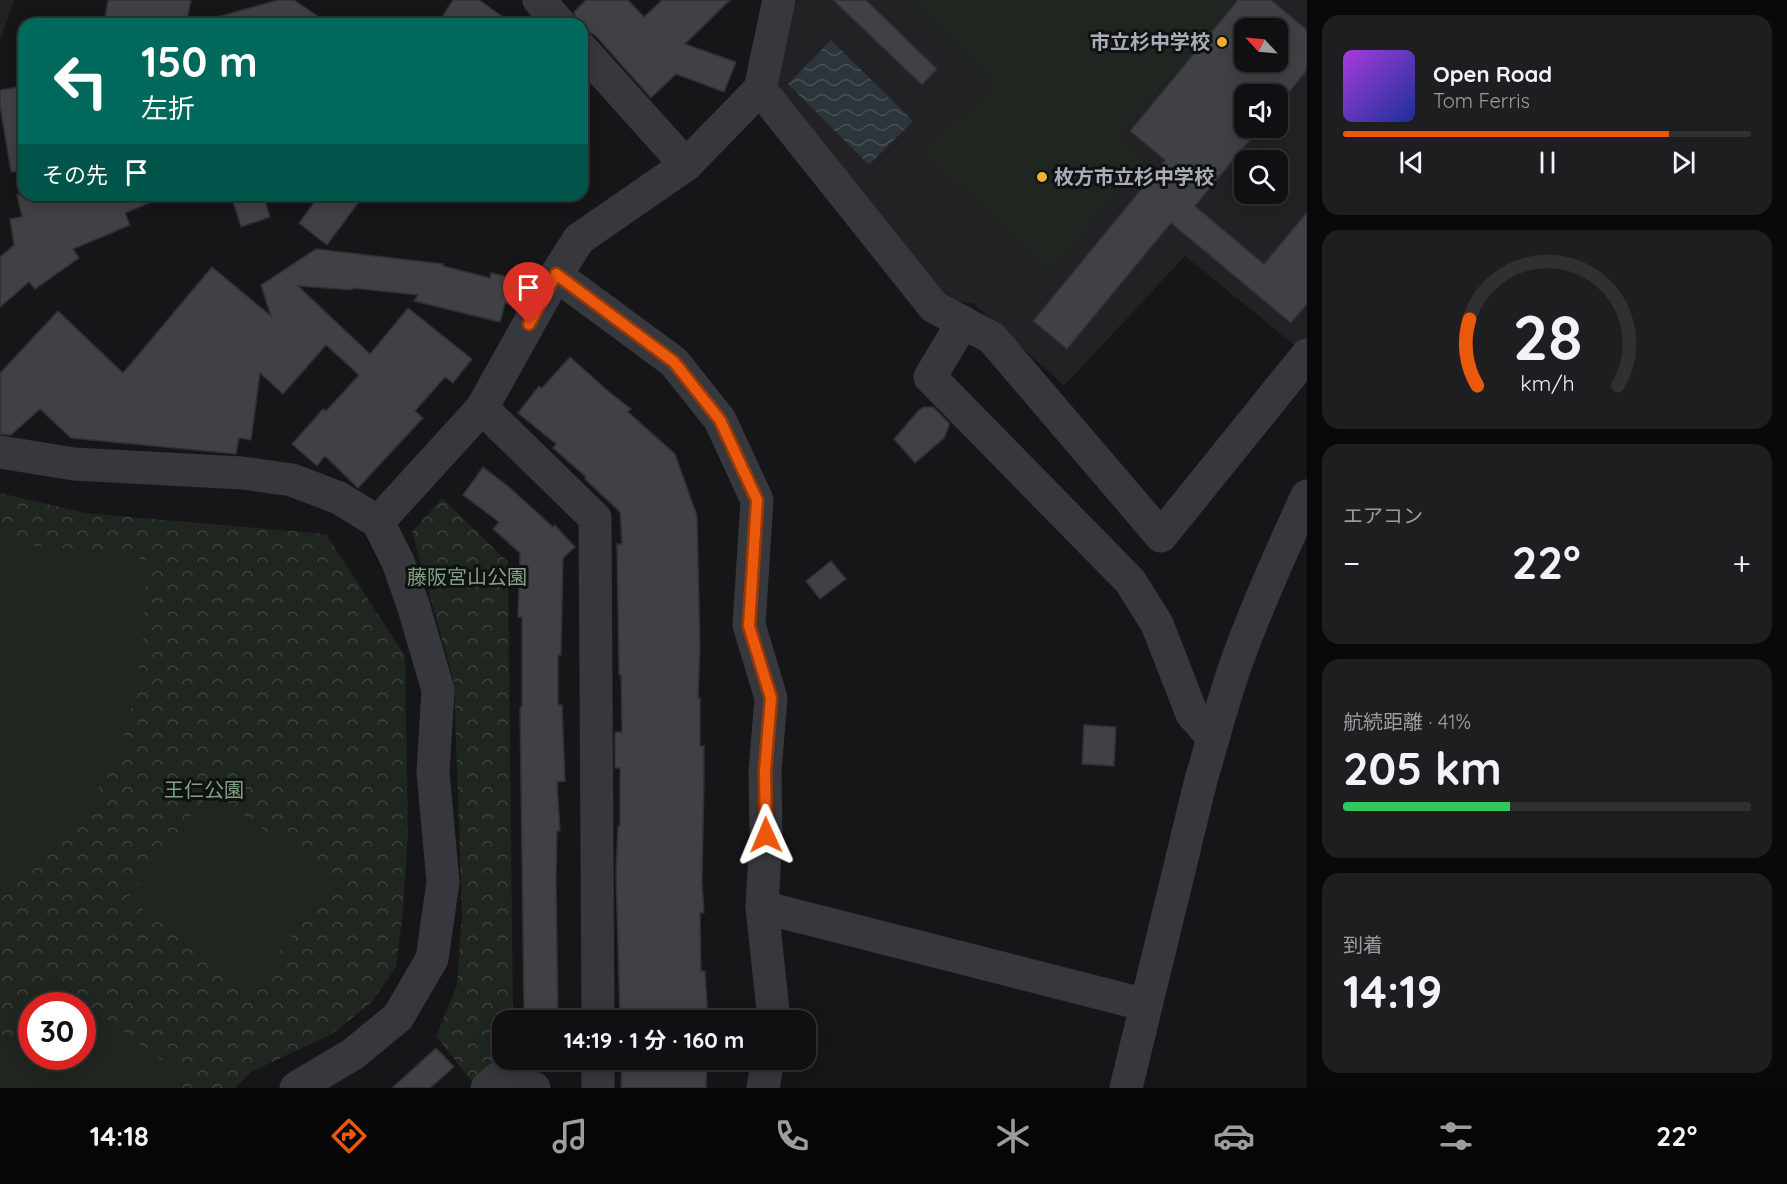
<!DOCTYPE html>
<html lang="ja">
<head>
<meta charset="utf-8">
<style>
  body { margin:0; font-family:Quicksand,"Noto Sans JP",sans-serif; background:#1e1e20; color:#f1f3f6; height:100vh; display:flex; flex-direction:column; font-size:22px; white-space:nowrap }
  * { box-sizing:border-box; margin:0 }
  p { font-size:20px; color:#9c9d9f }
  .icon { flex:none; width:33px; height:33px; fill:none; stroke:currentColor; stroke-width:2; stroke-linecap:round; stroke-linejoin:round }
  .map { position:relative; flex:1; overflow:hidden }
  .drawer { display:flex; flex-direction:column; gap:15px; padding:15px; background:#09090a; width:480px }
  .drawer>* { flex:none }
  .top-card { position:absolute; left:18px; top:18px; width:570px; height:183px; border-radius:18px; box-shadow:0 3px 15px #0003,0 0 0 2px #303032; background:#00695c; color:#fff; overflow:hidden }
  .needle { width:39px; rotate:296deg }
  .fabs { position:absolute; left:1234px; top:18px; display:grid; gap:12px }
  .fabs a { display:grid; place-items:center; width:54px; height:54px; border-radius:12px; background:#101012; box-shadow:0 3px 15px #0003,0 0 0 2px #303032; font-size:30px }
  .speed { position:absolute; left:18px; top:992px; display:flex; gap:12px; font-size:30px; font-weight:700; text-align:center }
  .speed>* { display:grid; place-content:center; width:78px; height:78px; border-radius:50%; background:#101012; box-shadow:0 3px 15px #0003,0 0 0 2px #303032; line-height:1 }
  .speed .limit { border:9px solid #d22; background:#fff; color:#111 }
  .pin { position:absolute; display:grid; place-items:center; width:51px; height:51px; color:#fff; margin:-62px -26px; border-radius:50% 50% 50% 0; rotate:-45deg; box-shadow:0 0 6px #0007 }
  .pin .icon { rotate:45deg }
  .me { position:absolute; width:66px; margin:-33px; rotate:359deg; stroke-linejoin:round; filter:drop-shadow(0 0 4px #0008) }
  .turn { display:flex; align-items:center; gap:21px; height:126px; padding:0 24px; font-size:27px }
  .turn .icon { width:78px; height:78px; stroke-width:2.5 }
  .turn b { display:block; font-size:42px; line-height:51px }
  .then { display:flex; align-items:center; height:57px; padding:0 24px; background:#0003; gap:12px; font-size:22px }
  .big { font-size:45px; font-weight:700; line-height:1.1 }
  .drawer .widget { flex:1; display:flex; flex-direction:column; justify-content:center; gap:9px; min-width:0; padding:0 21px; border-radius:18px; background:#1e1e20 }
  .drawer .dial { align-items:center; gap:0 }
  .dial svg { height:156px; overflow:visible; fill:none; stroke:#303032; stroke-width:7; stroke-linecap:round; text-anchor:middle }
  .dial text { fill:#f1f3f6; stroke:none }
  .song { display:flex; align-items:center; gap:18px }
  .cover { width:72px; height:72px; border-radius:9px; background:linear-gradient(135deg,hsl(280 70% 55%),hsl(230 70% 35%)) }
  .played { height:6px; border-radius:3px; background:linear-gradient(90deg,#ea580c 80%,#303032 80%) }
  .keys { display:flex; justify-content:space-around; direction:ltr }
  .heat { display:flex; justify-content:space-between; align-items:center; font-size:33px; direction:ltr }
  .charge { height:9px; border-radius:4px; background:linear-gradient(90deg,#34c759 41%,#303032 0) }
  .trip { position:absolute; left:492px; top:1010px; width:324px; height:60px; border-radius:18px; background:#101012; box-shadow:0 3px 15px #0003,0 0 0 2px #303032; font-weight:700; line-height:60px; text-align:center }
  .menu { display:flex; height:96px; justify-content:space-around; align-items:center; background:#060607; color:#9c9d9f }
  .menu .icon { width:42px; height:42px }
  .menu .on { color:#ea580c }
  .menu b { font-size:27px; color:#f1f3f6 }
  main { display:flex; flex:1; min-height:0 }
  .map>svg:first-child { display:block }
  .built { fill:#222225; fill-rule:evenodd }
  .forest { fill:url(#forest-crowns); fill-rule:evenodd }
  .pitch { fill:#1e261f }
  .water { fill:url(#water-waves) }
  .building { fill:#404145; stroke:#303034; stroke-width:1.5; fill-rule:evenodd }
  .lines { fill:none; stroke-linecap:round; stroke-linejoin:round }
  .minor { stroke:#37383d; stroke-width:33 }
  .route-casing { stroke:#983908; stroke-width:15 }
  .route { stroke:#ea580c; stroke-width:10 }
  .poi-dot { fill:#f2b134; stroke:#111113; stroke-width:2 }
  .labels { text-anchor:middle; stroke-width:6; stroke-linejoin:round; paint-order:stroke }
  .poi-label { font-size:20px; font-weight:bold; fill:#a8adb8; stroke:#111113; text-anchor:end }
  .park-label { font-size:20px; fill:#7fa381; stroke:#111113 }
</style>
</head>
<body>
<main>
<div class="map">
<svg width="1307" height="1088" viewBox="0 0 1307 1088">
  <defs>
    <pattern id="forest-crowns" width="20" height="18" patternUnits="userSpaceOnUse" patternTransform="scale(1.5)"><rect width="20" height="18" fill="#1e261f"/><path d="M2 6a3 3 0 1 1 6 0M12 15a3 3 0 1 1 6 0" fill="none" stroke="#3c433d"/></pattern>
    <pattern id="water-waves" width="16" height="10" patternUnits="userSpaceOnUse" patternTransform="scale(1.5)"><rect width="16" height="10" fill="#2c353c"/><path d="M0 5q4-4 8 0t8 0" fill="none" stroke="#485056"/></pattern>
  </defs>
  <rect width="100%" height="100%" fill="#161618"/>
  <g class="built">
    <path d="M0,0h14l-14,40z"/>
    <path d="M797,0h510v337l-9,11 -113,-92 -121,130 -91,-83 -31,-1 -173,-224zM1245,28h33v34h-33zM1245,94h33v34h-33zM1245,160h33v34h-33z"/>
  </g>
  <g class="forest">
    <path d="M0,493l85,20 241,21 79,122 3,176 -5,79 -7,56 -24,35 -40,32 -81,38 -16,16h-235zM32,1005h50v51h-50z"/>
    <path d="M442,498l66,64 5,458h-11v39h12v9l-39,17 -39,-49 21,-51 5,-70 -8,-233 -42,-150z"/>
  </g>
  <g class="pitch">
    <path d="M913,0h322l-116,136 26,23 -93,111 -130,-118 74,-67z"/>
    <path d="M0,543l94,8 53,9 -4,84 -10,57 -10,38 -39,77 -23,25 -42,35 -19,9z"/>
    <path d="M211,790l121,91 -82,111 -122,-94z"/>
    <path d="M57,982l123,92 -11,14h-169v-30l31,-42 1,40h50v-51h-42z"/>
  </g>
  <path class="water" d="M831,40l82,81 -44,44 -81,-81z"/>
  <g class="building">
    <path d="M108,0h83l-5,24h-82z"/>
    <path d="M278,0h16l35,24h-111l-1,-7z"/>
    <path d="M453,0h26l34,24h-57l-13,-9z"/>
    <path d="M586,0h42l16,17 18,-17h68l-45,44 51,18 -12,30 -48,-18 -25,24 -55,-62 -8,-5h-6v-7h-4l-4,-12z"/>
    <path d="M833,0h33l71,69 -15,16z"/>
    <path d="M1238,0h33l36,30v40l-29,36v-12h-33v34h15l-65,78 69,58 43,-52v92l-16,19 -120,-100 -104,126 -34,-28 132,-161 -35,-29zM1245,28h33v34h-33z"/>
    <path d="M24,86v85l-13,1 -11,-67v-15z"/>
    <path d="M17,195h151l-43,18 5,12 -57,24 6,9 -44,31 -6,-7 -29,25v-50l14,-12 -4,-26 12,-2z"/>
    <path d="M231,195h32l7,22 -29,10z"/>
    <path d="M320,195h44l-37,50 -28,-22z"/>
    <path d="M316,249l127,15v2l47,12 1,-5 30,7 -6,25 -10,-2 -5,19 -86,-21 4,-6 -66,-7v2l-54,-4 72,68 38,-46 64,51 -19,24 -8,-6 -30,34 8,7 -65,70 -33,-32 -8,10 -25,-22 31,-35 3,2 33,-36 -33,-30 -43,49 -23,-21 -9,67 -12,-2 -3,16 -165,-16 -31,-29 -29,26 -11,-1v-61l58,-62 65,62 89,-106 59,49 -10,-31z"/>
    <path d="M570,357l38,34 23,18 -3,3 47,42 22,62 3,130 -2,52h2v48h4v31l-2,104 2,32h-4l1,58h4l3,49h-88l-4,-147 2,-47h2v-58h-5v-36h7l-1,-57h-2l-2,-131h5l-2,-32 -35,-33 1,-2 -33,-29 3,-4 -38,-31 21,-27 3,2z"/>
    <path d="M924,407h9l16,16v3l-5,12 -29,25 -21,-24 25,-29z"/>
    <path d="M483,467l26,20 44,40 2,-2 20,22 -12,11 -2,97h-3v50h4l3,76 -8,1 3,49h-3l-1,47 2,136 -34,-1 -4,-306h2v-90h-4l2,-64 -27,-24 6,-7 -36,-27z"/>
    <path d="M831,561l15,18 -26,20 -14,-18z"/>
    <path d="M1084,725l32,2 -2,39 -32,-2z"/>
    <path d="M436,1048l18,19 -24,21h-38z"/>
    <path d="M622,1059h85l-1,29h-85z"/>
  </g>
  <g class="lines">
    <g class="minor">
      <path d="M539,0l21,24"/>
      <path d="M582,49l104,116"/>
      <path d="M760,89l174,218 58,31 169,198 146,-181"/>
      <path d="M556,275l118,87 46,58 37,80 -8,125 22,73 -6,73 1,64 -4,72 12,113"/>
      <path d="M963,322l-33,55 200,204 27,43 35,90 21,24"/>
      <path d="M482,408l113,110 3,502"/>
      <path d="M0,452l74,12 168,9 50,7 47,18 39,24 20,40 16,46 24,82 -5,82 10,110 -11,77 -34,58 -45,37 -57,34"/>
      <path d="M378,522l104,-114 74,-133 23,-36 107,-74 74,-76 19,-89"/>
      <path d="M762,907l384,98"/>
      <path d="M598,1059v29"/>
      <path d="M487,1088l10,-9 37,9"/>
      <path d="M763,1088l5,-29"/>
      <path d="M1126,1088l75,-308c12,-40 22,-80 36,-119 20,-56 45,-111 70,-165"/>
    </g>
  </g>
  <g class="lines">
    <g class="route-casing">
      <path id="route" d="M529,324l27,-50 118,88 46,58 37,80 -8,126 22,72 -6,73 1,64"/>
    </g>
    <use href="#route" class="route"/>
  </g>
  <g class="poi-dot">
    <circle cx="1222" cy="42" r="6"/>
    <circle cx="1042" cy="177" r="6"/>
  </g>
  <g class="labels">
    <g class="poi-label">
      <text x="1210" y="49">市立杉中学校</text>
      <text x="1054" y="184" text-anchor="start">枚方市立杉中学校</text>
    </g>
    <g class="park-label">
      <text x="467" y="584">藤阪宮山公園</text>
      <text x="204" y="797">王仁公園</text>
    </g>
  </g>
</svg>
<div class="fabs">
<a><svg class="needle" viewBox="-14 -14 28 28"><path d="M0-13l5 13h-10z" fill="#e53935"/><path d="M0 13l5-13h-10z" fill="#9c9d9f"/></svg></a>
<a><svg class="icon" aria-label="sound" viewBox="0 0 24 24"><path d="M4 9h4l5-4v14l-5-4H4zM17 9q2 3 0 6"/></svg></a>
<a><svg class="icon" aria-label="search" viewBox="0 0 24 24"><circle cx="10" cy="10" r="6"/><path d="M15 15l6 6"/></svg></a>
</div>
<div class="speed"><div class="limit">30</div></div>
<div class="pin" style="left:529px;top:324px;background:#d93025"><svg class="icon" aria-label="arrive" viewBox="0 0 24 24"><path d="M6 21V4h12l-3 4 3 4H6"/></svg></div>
<svg class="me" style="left:766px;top:835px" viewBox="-20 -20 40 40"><path d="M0-17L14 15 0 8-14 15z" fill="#ea580c" stroke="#fff" stroke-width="4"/></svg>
<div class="trip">14:19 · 1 分 · 160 m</div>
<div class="top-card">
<div class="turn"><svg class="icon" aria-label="left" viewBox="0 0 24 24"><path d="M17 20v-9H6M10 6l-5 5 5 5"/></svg><div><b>150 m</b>左折</div></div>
<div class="then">その先<svg class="icon" aria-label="arrive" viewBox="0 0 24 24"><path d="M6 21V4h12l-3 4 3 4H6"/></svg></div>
</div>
</div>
<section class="drawer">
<div class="widget">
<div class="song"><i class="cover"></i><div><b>Open Road</b><p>Tom Ferris</p></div></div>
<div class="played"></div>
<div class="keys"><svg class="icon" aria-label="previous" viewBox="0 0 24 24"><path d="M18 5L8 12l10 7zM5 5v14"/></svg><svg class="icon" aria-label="pause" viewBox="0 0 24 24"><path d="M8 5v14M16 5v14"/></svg><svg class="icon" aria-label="next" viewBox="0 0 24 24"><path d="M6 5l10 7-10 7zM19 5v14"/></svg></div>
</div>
<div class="widget dial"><svg viewBox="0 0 100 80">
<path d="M14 69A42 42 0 1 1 86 69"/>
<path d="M14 69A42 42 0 0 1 10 35" stroke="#ea580c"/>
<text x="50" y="56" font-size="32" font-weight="700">28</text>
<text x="50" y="72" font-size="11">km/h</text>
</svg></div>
<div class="widget"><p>エアコン</p>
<div class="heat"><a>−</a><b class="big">22°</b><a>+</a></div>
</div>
<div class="widget"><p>航続距離 · 41%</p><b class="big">205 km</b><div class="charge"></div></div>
<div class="widget"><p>到着</p><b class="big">14:19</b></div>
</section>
</main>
<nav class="menu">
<b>14:18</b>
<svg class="icon on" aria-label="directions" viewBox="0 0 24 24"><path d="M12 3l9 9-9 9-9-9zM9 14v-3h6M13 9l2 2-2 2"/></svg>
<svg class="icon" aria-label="music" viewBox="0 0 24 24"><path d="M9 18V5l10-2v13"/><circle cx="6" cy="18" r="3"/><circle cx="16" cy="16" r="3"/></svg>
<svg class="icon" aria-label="phone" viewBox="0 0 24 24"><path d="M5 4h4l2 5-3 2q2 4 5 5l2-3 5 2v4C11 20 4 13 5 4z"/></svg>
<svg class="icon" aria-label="climate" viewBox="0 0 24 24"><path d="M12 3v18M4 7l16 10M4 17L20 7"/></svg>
<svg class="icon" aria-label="car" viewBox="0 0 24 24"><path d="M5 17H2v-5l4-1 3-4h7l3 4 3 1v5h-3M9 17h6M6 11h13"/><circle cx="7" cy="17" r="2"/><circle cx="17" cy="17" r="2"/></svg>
<svg class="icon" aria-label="filters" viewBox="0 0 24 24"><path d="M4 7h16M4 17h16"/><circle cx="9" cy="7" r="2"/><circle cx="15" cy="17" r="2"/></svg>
<b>22°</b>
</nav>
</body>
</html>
